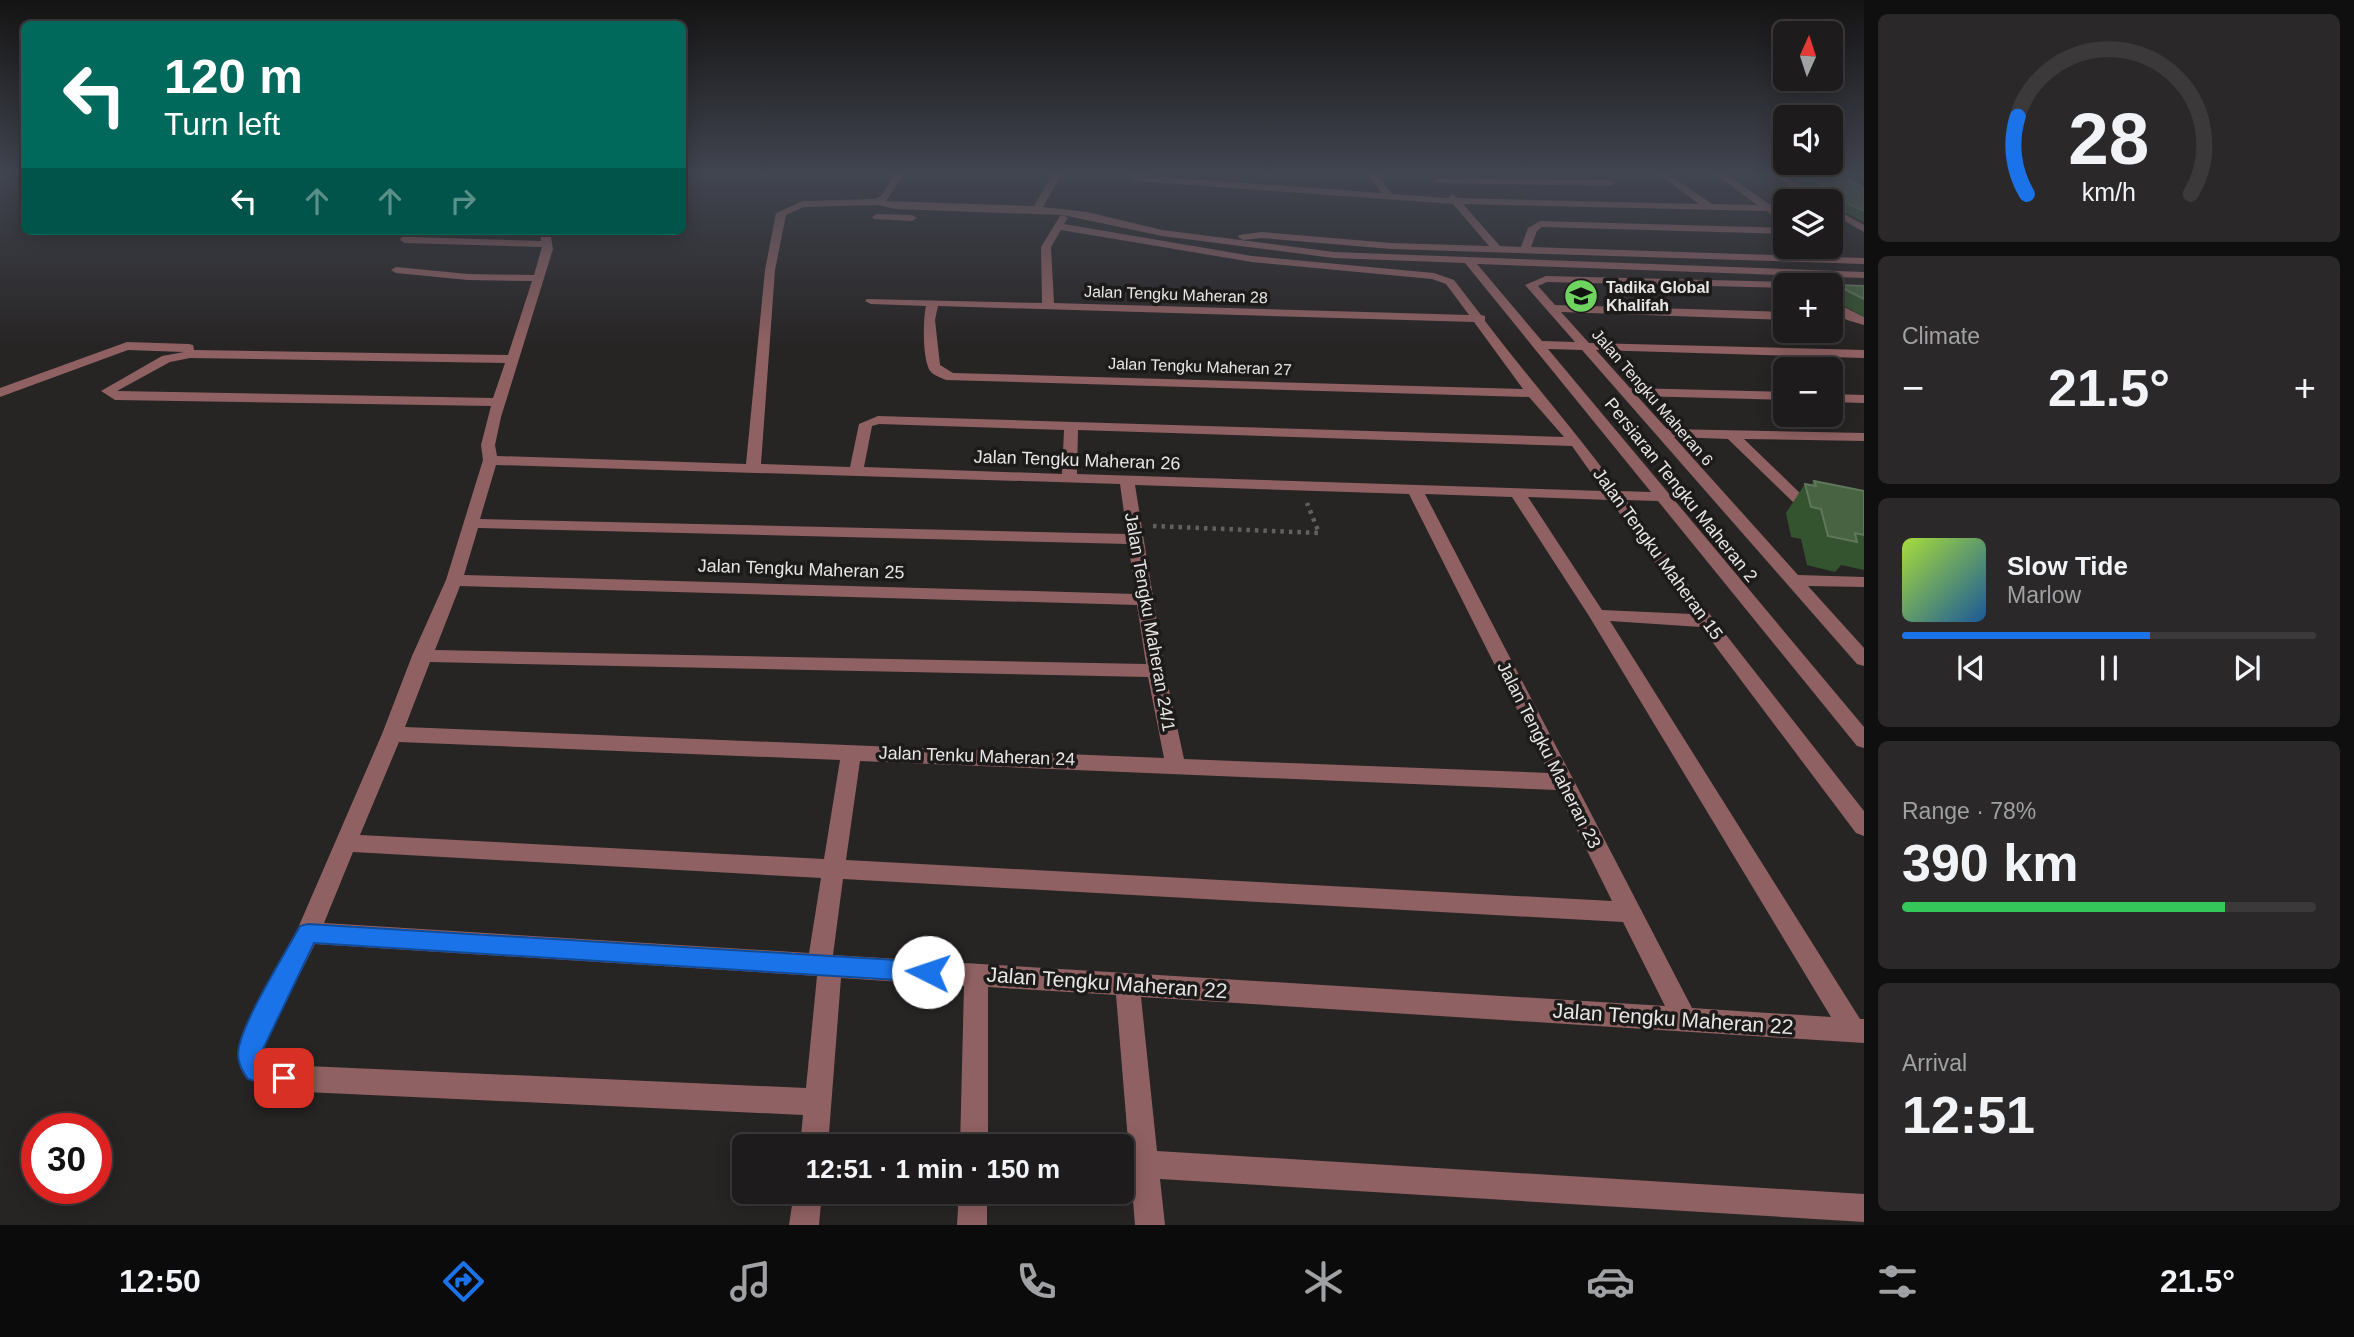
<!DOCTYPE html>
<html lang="en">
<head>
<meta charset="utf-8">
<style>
  body { margin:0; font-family:Arial,sans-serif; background:#2a2828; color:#f1f3f6; height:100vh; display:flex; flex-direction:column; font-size:26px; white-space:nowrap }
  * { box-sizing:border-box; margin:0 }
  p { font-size:23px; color:#a0a1a3 }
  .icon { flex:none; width:38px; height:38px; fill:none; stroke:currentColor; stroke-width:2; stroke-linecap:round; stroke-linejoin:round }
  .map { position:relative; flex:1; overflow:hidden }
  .details { display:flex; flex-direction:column; gap:14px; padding:14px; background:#100f0f; width:490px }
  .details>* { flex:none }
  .top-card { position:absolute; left:21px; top:21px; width:665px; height:214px; border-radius:10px; box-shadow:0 4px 18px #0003,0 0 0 2px #3b393a; background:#00695c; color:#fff; overflow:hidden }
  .needle { width:46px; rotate:3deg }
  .controls { position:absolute; left:1773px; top:21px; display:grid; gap:14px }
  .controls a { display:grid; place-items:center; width:70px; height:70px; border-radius:10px; background:#1d1b1b; box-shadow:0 4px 18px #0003,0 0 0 2px #3b393a; font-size:35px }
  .speed { position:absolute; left:21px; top:1113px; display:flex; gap:14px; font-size:35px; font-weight:700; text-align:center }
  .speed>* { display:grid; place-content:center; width:91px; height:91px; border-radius:50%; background:#1d1b1b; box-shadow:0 4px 18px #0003,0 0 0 2px #3b393a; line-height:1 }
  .speed .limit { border:10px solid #d22; background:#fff; color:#111 }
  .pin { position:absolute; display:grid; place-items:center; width:60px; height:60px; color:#fff; margin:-30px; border-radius:14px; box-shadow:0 4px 10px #0006 }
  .me { position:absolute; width:77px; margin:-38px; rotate:274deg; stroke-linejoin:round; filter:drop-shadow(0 0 5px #0008) }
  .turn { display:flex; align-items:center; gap:24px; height:147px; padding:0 28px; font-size:32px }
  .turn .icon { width:91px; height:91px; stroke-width:2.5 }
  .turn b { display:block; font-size:49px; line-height:60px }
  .lanes { display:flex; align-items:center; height:66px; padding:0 28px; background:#0003; justify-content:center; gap:35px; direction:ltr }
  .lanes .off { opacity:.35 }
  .big { font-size:52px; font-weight:600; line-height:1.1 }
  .details .widget { flex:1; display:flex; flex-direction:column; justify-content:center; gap:10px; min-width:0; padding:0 24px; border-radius:10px; background:#2a2828 }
  .details .dial { align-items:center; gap:0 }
  .dial svg { height:182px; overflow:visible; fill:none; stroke:#3b393a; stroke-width:7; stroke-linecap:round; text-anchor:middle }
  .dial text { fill:#f1f3f6; stroke:none }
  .song { display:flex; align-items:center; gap:21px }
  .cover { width:84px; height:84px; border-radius:10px; background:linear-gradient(135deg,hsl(80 70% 55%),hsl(210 70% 35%)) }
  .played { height:7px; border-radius:4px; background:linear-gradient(90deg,#1a73e8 60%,#3b393a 60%) }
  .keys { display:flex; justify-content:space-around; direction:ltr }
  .heat { display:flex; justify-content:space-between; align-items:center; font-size:38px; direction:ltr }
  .charge { height:10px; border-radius:5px; background:linear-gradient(90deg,#34c759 78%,#3b393a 0) }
  .trip { position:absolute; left:732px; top:1134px; width:402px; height:70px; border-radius:10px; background:#1d1b1b; box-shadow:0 4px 18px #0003,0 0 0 2px #3b393a; font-weight:600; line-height:70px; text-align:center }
  .menu { display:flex; height:112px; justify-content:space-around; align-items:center; background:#0c0b0b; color:#a0a1a3 }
  .menu .icon { width:49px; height:49px }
  .menu .selected { color:#1a73e8 }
  .menu b { font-size:32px; color:#f1f3f6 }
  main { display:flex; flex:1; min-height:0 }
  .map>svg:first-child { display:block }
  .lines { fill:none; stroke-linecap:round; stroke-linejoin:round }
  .path { stroke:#626060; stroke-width:4.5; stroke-dasharray:3.5 5; stroke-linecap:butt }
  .minor { fill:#906162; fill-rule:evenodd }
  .wall { fill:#34532f }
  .building { fill:#476342; stroke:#60775c; stroke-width:2 }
  .route { fill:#1a73e8; stroke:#114b97; stroke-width:2 }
  .labels { text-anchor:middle; stroke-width:7; stroke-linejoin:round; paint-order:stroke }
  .far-poi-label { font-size:16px; font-weight:bold; fill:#e7e5e5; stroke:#1d1a1a; text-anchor:start }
  .far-street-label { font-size:16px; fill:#e7e5e5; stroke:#1d1a1a }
  .street-label { font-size:18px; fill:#e7e5e5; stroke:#1d1a1a }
  .near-street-label { font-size:21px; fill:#e7e5e5; stroke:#1d1a1a }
</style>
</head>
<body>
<main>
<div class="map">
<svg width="1864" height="1225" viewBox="0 0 1864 1225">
  <rect width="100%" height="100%" fill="#272424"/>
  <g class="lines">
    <path class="path" d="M1153,526l166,7 -12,-30"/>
    <g class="minor">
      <path d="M894,175h9l-17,26 148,5 18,-31h9l-18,32 44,5 75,18 172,22 530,20v6l-387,-14 65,77 33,1 -50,-57 21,-9 239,6 6,3h-6v3l-238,-6 -9,4 17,19 230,7v8l-224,-8 28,31 275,7v8l-268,-8 34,38 155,4v8l-148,-4 30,33 197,4v8l-120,-2 60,58 3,3 -8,5 -5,-2 -66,-64 -54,-2 124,138 66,2v10l-56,-1 56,62v18l-7,-2 -275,-314 -34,-1 316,378v21l-7,-2 -199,-245 -32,-1 86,117 152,194v25l-8,-3 -155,-206 -91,-6 250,398h4v24l-723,-46 16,154 707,43v28l-704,-43 5,46h-30l-19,-230 -128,-8v159h-28l4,-160 -123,-8 -13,168h-28l3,-31 -519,-24 -37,-12c-12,-16 -10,-28 -4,-46l55,-105 84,-194 30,-78 34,-76 37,-120 -2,-15 10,-39 -376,-6 -14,-9 61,-35 22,-4 -56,-2 -128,47v-9l127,-46 62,2 4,1 1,5 314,5 24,-74 -64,-1 -72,-7 -5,-3 5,-3 72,7 66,1 8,-28 -137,-4 -5,-3 6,-9h10l-4,6 129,4 -1,-10h10l3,18 -52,168 -6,28 2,11 249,8 19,-194 11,-57 27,-12 72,-2 6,-3zM877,205l19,4 167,6 -3,1 -19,31 1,56 -175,-4 -2,2 6,3 55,2c-3,13 -4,56 5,66 4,4 11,6 15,8l583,17 35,40 -686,-21 -19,8 -9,43 -89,-3 14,-194 11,-55 18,-8zM1063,215l99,21 172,22 131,5 186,229 -32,-1c-42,-58 -90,-112 -134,-170v-5l-4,-1 -27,-35 -20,-7 -182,-17 -188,-32 4,-6zM1061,230l191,32 180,17 14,5 23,31 -415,-12 -3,-56zM938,306l536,16 49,67 -570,-16 -13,-8 -5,-45zM190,358l315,5 -12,35 -376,-7 53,-29zM879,424l185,6 -2,44 -198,-7 8,-41zM1078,430l494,16 32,45 -527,-17zM496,465l624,19 7,50 -647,-15zM1135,485l274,9 140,279 -365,-14 -19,-88zM1425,494l87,3 77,119 242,401 -139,-9zM1528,497l82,3 82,114 -90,-4zM478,528l650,16 8,50 -672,-19zM460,586l677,19 9,59 -711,-14zM430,662l718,15 16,81 -759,-31zM399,742l441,18 -16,99 -464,-24zM860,761l697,29 55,111 -766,-41zM353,852l468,26 -12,75 -485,-30zM843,879l780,43 42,84 -832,-51zM315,944l502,32 -11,112 -522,-23 -20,-6 -1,-8 5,-14z"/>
      <path d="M1368,175h9l15,19 56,4 4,-4 6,4 241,6 -39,-29h10l42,29 45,1 -40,-30h10l58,40v8l-19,-12 -303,-7 37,42 21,1 7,-19 12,-7 245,7v6l-243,-7 -5,4 -6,16 333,11v6l-473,-15 -129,-11 -19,2 -5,-3 1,-2 23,-3 129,11 98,3 -36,-42 -318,-23 -5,-3 5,-3 247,18z"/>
      <path d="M1772,175h11l41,26h-11z"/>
      <path d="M1439,178l171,2 5,3 -5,3 -174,-3 -2,-2z"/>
      <path d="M1830,206l34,19v7l-34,-19z"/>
      <path d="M877,214l35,1 5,3 -5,3 -38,-2 -2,-2z"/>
      <path d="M1830,300l34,17v8l-17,-5 -17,-11z"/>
      <path d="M1830,394l34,1v8l-34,-1z"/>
      <path d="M794,1192h28l-3,33h-30z"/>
      <path d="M959,1192h28v33h-30z"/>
    </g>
  </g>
  <g class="wall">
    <path d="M1786,175h55l23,13v34l-34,-17v-4h-3l-2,-2z"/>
    <path d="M1837,285l27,1v31l-34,-19v-2z"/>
    <path d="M1814,481l50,10v79l-23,-5 -6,7 -28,-7 -6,-26 -10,-2 -5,-24 19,-29 6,1z"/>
  </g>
  <g class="building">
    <path d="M1804,175h37l23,13v23l-31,-15 -3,-6z"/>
    <path d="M1837,285l27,1v13z"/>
    <path d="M1814,481l50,10v44l-9,-2 2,9 -29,-6 -7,-27 -10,-2 -6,-23 11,2z"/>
  </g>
  <linearGradient id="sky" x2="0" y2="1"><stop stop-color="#151414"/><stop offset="0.5" stop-color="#414550"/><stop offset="1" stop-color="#414550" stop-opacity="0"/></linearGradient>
  <rect width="1864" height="347" fill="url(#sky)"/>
  <path class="route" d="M308,924l620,38 7,3 4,7 -4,7 -7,3 -614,-39 -52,108 2,9 29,9 3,9 -3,8 -9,4 -36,-11c-6,-8 -10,-15 -10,-25 1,-28 47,-100 62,-128z"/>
  <defs>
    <g id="school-disc" transform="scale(1.75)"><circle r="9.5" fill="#6fd360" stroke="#1d1a1a"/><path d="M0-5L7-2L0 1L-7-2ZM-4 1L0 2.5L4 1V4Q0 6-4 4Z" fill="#111"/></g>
  </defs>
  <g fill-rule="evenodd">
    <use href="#school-disc" x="1581" y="296"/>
  </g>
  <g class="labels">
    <g class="far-poi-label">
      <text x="1606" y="293">Tadika Global<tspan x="1606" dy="18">Khalifah</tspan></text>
    </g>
    <g class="far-street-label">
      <text transform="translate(1176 294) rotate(2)" y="6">Jalan Tengku Maheran 28</text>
      <text transform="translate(1200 366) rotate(2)" y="6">Jalan Tengku Maheran 27</text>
      <text transform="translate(1653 397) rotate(49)" y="6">Jalan Tengku Maheran 6</text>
    </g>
    <g class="street-label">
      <text transform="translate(1077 460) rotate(2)" y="6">Jalan Tengku Maheran 26</text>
      <text transform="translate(1681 490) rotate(51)" y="6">Persiaran Tengku Maheran 2</text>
      <text transform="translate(1658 554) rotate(54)" y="6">Jalan Tengku Maheran 15</text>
      <text transform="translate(801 569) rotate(2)" y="6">Jalan Tengku Maheran 25</text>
      <text transform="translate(1150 622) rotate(80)" y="6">Jalan Tengku Maheran 24/1</text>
      <text transform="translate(1549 755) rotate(63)" y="6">Jalan Tengku Maheran 23</text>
      <text transform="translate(977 756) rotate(2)" y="6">Jalan Tenku Maheran 24</text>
    </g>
    <g class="near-street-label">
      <text transform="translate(1107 983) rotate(4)" y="7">Jalan Tengku Maheran 22</text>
      <text transform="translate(1673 1019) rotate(4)" y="7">Jalan Tengku Maheran 22</text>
    </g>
  </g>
</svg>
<div class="controls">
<a><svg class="needle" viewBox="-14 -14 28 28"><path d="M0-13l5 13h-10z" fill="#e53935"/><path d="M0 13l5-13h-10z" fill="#a0a1a3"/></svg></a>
<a><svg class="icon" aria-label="sound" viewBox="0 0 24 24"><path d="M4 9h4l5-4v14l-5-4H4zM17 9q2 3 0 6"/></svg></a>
<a><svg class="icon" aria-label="layers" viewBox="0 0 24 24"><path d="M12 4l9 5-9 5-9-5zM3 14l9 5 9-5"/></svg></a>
<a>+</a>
<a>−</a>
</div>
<div class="speed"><div class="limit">30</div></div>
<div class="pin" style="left:284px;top:1078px;background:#d93025"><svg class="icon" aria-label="arrive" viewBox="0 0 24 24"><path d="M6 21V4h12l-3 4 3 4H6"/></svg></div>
<svg class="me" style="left:928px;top:972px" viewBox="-20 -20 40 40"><circle r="19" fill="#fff"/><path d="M0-13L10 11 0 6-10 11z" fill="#1a73e8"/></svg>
<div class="trip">12:51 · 1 min · 150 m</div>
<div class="top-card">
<div class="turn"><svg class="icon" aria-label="left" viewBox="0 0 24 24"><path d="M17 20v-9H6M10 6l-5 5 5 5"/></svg><div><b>120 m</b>Turn left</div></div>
<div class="lanes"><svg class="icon" aria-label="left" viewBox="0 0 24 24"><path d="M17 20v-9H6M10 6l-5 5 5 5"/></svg><svg class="icon off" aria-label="ahead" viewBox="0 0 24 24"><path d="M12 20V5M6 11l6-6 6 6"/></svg><svg class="icon off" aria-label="ahead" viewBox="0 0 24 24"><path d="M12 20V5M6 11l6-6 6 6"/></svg><svg class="icon off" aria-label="right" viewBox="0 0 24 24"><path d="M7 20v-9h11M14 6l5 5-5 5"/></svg></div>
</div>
</div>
<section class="details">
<div class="widget dial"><svg viewBox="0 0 100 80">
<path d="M14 69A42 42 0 1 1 86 69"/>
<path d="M14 69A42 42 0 0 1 10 35" stroke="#1a73e8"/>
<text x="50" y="56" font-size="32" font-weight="700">28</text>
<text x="50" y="72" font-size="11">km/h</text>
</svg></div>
<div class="widget"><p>Climate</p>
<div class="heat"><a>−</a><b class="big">21.5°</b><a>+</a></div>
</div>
<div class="widget">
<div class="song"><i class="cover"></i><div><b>Slow Tide</b><p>Marlow</p></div></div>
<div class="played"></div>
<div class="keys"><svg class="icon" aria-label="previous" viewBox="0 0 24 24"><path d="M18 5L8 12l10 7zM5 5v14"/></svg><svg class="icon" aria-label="pause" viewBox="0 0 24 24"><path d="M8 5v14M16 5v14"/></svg><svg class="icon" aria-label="next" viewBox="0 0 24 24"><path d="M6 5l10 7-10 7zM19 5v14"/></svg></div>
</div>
<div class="widget"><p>Range · 78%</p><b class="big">390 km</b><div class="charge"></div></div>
<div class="widget"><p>Arrival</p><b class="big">12:51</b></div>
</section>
</main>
<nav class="menu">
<b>12:50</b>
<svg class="icon selected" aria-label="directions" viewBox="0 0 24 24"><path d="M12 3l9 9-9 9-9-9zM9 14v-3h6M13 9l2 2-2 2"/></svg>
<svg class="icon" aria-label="music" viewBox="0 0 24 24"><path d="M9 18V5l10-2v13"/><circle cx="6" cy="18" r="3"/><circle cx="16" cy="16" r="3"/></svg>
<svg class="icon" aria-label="phone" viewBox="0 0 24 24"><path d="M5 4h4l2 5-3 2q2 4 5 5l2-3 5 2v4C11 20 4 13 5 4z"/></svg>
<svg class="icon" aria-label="climate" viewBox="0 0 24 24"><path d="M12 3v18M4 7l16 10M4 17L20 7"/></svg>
<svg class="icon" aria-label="car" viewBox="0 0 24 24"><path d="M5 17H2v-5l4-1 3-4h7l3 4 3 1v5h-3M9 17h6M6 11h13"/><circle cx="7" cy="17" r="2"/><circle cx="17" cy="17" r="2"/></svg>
<svg class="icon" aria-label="filters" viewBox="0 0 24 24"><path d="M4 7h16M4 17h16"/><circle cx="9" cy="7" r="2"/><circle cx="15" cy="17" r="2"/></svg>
<b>21.5°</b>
</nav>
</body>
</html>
